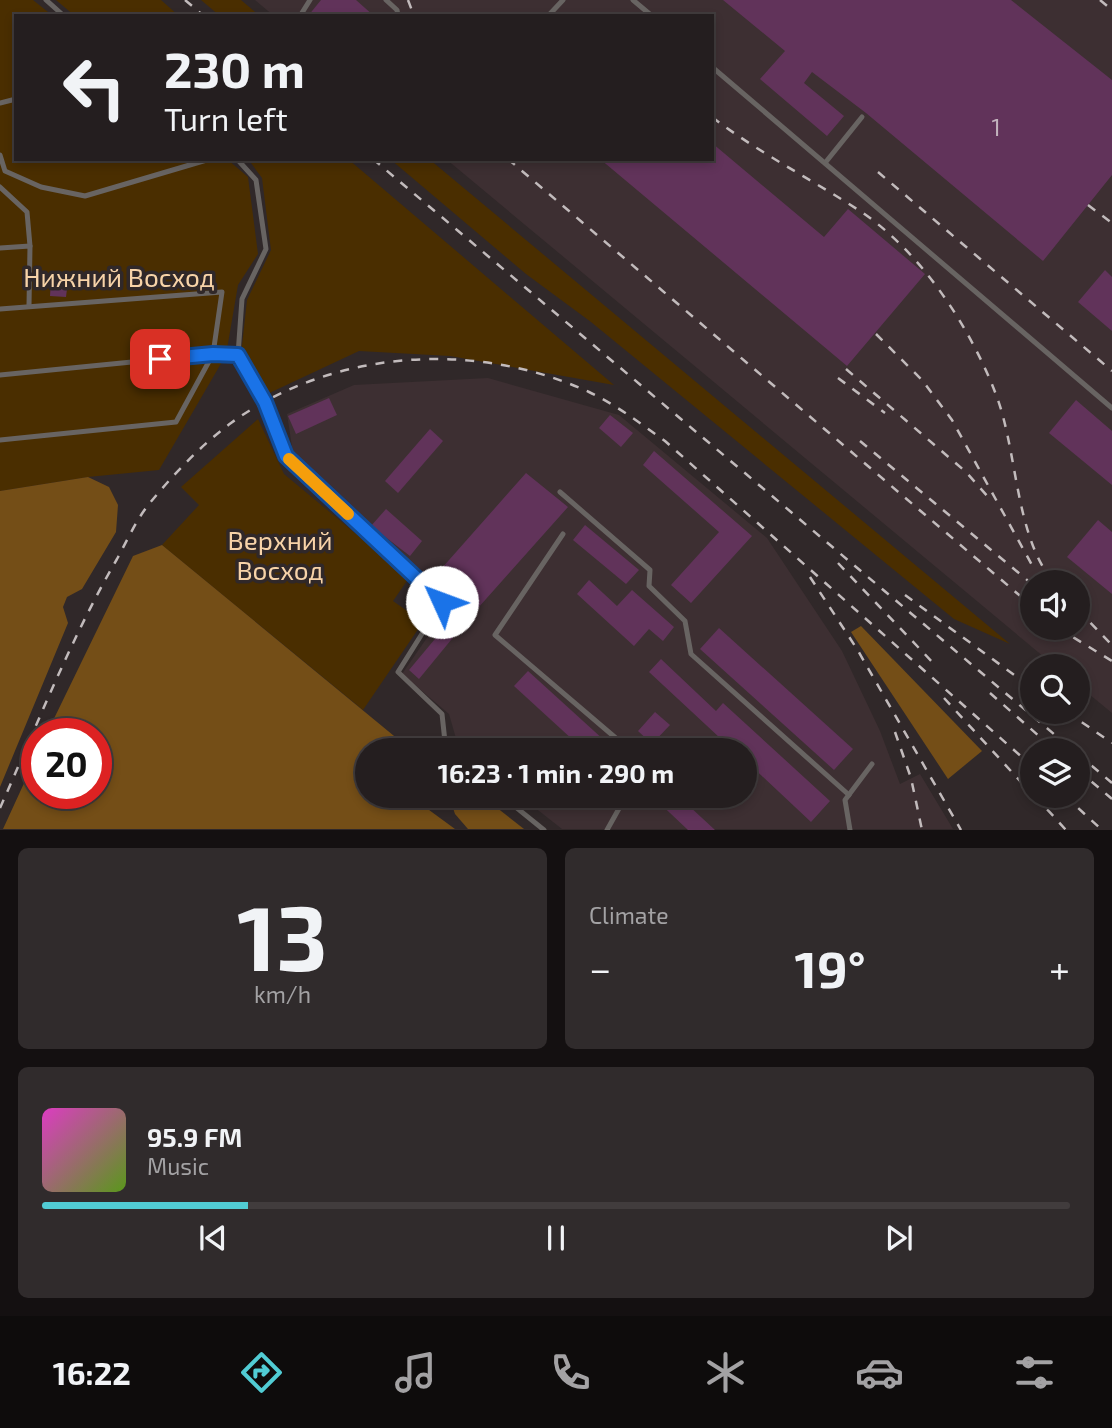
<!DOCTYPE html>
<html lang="en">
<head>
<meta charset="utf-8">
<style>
  body { margin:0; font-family:"Exo 2",sans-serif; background:#302b2c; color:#f1f3f6; height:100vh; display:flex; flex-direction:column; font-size:26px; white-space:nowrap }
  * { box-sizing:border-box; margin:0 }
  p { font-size:23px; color:#a3a2a4 }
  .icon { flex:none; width:38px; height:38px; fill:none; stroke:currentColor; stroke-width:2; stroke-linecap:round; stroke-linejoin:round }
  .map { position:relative; height:830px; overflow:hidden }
  .details { display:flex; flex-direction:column; gap:18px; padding:18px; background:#141011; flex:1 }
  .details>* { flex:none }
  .guide { position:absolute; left:14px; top:14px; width:700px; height:147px; border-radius:0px; box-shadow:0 4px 10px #0003,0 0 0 2px #413c3d; background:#241e1f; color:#f1f3f6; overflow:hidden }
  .buttons { position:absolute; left:1020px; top:570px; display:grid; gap:14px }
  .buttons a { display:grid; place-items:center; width:70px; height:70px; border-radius:50%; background:#241e1f; box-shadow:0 4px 10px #0003,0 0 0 2px #413c3d; font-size:35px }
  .speed { position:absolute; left:21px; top:718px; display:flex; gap:14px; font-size:35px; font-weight:700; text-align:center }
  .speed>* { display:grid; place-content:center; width:91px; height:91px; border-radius:50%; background:#241e1f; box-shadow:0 4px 10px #0003,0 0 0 2px #413c3d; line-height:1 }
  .speed .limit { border:10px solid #d22; background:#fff; color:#111 }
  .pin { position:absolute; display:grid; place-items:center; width:60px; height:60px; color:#fff; margin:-30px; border-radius:14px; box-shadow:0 4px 10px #0006 }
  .me { position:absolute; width:77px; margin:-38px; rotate:313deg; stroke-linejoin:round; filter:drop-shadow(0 0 5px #0008) }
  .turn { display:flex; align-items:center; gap:24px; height:147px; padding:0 35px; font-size:32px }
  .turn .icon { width:91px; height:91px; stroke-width:2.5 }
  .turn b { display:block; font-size:49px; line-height:60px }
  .big { font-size:52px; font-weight:700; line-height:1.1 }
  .details .card { flex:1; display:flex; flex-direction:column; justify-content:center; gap:10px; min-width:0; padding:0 24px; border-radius:10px; background:#302b2c }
  .details .dial { align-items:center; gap:0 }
  .dial b { font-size:91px; line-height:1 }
  .song { display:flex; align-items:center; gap:21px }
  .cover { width:84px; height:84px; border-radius:10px; background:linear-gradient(135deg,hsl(310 70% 55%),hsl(90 70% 35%)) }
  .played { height:7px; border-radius:4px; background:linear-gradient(90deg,#51ccd4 20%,#413c3d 20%) }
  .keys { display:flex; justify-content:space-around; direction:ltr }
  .heat { display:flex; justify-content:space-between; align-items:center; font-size:38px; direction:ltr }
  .details .tiles { flex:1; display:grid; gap:18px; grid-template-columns:1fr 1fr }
  .card:last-child { grid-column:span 2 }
  .trip { position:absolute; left:355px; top:738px; width:402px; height:70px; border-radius:35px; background:#241e1f; box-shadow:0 4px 10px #0003,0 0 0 2px #413c3d; font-weight:700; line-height:70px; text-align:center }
  .tab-bar { display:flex; height:112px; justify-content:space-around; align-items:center; background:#0e0c0c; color:#a3a2a4 }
  .tab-bar .icon { width:49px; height:49px }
  .tab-bar .on { color:#51ccd4 }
  .tab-bar b { font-size:32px; color:#f1f3f6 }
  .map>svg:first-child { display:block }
  .built { fill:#3d2f32; fill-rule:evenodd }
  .green { fill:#4a2e00 }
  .forest { fill:#744e17 }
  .building { fill:#61335a }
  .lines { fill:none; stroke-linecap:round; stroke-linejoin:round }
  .service { stroke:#686462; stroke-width:5 }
  .rail { stroke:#c2bbbc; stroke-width:2.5; stroke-dasharray:9 9; stroke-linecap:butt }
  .route-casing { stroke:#114b97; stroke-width:18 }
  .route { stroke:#1a73e8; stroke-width:12 }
  .slow { stroke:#f59e0b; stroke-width:12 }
  .labels { text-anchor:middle; stroke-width:7; stroke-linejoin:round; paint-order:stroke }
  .number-label { font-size:23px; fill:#c2b2bd }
  .park-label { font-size:26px; fill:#f7d3a8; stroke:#302829 }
</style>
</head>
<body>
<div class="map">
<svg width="1112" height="830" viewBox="0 0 1112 830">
  <rect width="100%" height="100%" fill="#302829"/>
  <g class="built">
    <path d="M255,0h857v713l-34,-28v-18h-22l-610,-508h266v-143h-438zM1032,583h46v45h-46z"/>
    <path d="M488,378l131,37 148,123 75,113 38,80 20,53 20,-10 33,55h-391l-42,-33h226v-45l-287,-2 -10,-35 -47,-40 49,-71 -157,-143 -7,-46 67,-29z"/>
  </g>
  <g class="green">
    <path d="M0,0h33l20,16h-37v143h211l21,18 10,77 -20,31 -12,70 -67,115 -71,7 -88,14z"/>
    <path d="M56,0h105l18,16h-104z"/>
    <path d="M201,0h40l19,16h-40z"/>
    <path d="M248,159h100l266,226 -164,-29 -91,-5 -96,45 -22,-41 6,-55 24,-50 -9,-72z"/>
    <path d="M390,159h39l581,485 -56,-25 -363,-297 -65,-48z"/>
    <path d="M258,419l26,55 125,104 -16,23 30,21 -60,88 -201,-165 37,-40 -18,-18z"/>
  </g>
  <g class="forest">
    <path d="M88,477l21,10 9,18 -2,27 -34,57 -15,8 -4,10 5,16 -68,164v-296z"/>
    <path d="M162,545l243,200v6h-37v45h42l45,33h-452l34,-74v38h59v-60h-49l86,-177z"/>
    <path d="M861,626l121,125 -34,28 -97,-147z"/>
    <path d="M449,796h33l42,33h-56l-13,-15z"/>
  </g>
  <g class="building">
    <path d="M321,0h35l18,16h-66z"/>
    <path d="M723,0h288l101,80v95l-69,86 -177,-148 -54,-41 -8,11 40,33 -17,20 -67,-57 25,-28z"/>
    <path d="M712,143l112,94 24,-28 77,65 -78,92 -247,-207h112z"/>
    <path d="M1105,270l7,7v54l-34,-29z"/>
    <path d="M51,279l17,2 -2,16 -16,-1z"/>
    <path d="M329,398l8,17 -41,19 -8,-18z"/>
    <path d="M1076,400l36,31v54l-63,-52z"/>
    <path d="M610,415l23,18 -12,14 -22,-19z"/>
    <path d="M430,429l13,12 -45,52 -13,-12z"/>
    <path d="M654,451l98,85 -61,67 -20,-18 48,-53 -76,-67z"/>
    <path d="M526,473l42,34 -98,110 -19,-18 3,-4 -20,-18z"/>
    <path d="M386,509l36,32 -12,15 -39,-30z"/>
    <path d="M1098,520l14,12v62l-45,-37z"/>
    <path d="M585,525l54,45 -13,14 -53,-44z"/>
    <path d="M589,580l28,26 15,-16 42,37 -11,14 -14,-12 -15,17 -57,-52z"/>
    <path d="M450,621l10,8 -41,50 -10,-9z"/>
    <path d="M719,628l134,121 -19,21 -134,-121z"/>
    <path d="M661,659l55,52 7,-8 107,98 -19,21 -65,-61v-10h-12l-85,-79z"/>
    <path d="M528,671l88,80h-31l-71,-65z"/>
    <path d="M655,712l15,13 -18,19 -14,-13z"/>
    <path d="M652,796h15l11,10 9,-10h10l-9,9 27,25h-27z"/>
  </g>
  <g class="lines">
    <g class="service">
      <path d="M46,0l18,16"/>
      <path d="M386,0l11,10 1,6"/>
      <path d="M633,0l19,16"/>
      <path d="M300,16l10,-16"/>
      <path d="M548,16l15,-16"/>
      <path d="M712,67l400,341"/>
      <path d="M0,103l16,-4"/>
      <path d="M0,155l5,16 36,16 44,9 125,-37"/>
      <path d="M237,159l19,21 10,69 -24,50 -4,56 27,47 21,54 156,146 -44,70 44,42 4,37"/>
      <path d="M825,163l37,-46"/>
      <path d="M0,187l27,25 3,34"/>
      <path d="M0,248l30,-2 -1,60"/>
      <path d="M0,309l222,-17 -9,62 -213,21"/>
      <path d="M0,440l176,-18 37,-68 25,1"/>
      <path d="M560,492l90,78 -1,16 36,35 6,33 158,141"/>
      <path d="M563,534l-68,101 136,116"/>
      <path d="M502,796l42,34"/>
      <path d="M607,830l19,-34"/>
      <path d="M850,830l-5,-30 27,-36"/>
    </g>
    <g class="rail">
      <path d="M185,0l19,16"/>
      <path d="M408,0l6,16"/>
      <path d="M1100,0l12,10"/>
      <path d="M712,117c47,36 99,62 148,94 60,40 109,114 135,181 23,57 19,143 59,191"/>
      <path d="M373,159l701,592"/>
      <path d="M508,159l524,447"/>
      <path d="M878,172l234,199"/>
      <path d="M1088,205l24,18"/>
      <path d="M876,334l46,46 30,40 80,145"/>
      <path d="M846,369l120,103 23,26"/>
      <path d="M838,378l47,35"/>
      <path d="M860,441l172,143"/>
      <path d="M838,563l99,104"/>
      <path d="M810,577l47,72 104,181"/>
      <path d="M905,595l127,93"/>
      <path d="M1078,610l34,35"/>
      <path d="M1058,628l54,33"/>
      <path d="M990,693l66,58"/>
      <path d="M944,698l88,96"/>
      <path d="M1067,712l45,31"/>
      <path d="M895,732l16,46 11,52"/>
      <path d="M1078,754l34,29"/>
      <path d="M1078,770l34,29"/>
      <path d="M1035,796l31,34"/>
      <path d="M1065,796l37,34"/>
      <path d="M0,808c37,-83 71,-170 117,-249 10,-18 19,-39 32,-55 23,-28 52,-59 82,-81 102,-74 245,-83 358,-31 27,13 51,31 76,49l367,325"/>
    </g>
  </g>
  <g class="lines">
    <g class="route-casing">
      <path id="route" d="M160,359l53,-5 25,1 27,47 21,54 156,146"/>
    </g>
    <use href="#route" class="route"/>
    <path class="slow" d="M289,459l59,55"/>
  </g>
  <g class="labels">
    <g class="number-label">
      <text x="996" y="136">1</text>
    </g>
    <g class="park-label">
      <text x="119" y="287">Нижний Восход</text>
      <text x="280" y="550">Верхний<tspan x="280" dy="30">Восход</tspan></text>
    </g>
  </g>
</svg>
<div class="buttons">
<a><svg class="icon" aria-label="sound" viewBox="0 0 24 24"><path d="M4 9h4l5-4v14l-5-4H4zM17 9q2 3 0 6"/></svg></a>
<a><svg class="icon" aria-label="search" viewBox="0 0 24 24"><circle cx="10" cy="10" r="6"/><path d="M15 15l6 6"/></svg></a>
<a><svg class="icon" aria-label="layers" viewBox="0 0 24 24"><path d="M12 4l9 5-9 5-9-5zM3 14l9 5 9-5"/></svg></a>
</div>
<div class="speed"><div class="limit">20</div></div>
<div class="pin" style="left:160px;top:359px;background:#d93025"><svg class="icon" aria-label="arrive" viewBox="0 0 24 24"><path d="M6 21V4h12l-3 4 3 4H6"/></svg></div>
<svg class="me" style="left:442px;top:602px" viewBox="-20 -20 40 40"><circle r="19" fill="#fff"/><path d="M0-13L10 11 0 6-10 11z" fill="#1a73e8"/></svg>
<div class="trip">16:23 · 1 min · 290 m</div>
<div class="guide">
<div class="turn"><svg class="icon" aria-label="left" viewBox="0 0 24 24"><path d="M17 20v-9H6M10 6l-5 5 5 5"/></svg><div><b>230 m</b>Turn left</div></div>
</div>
</div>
<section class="details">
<div class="tiles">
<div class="card dial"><b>13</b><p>km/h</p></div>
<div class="card"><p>Climate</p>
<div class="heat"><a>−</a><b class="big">19°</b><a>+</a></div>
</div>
<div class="card">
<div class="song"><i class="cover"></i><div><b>95.9 FM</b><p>Music</p></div></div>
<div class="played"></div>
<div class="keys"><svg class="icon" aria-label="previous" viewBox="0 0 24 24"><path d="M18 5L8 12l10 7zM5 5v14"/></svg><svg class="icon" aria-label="pause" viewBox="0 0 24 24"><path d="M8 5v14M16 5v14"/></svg><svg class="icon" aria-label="next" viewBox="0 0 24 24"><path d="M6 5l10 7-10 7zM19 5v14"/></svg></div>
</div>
</div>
</section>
<nav class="tab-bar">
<b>16:22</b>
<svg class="icon on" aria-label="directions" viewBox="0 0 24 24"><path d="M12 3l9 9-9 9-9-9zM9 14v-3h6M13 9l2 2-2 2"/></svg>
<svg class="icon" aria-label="music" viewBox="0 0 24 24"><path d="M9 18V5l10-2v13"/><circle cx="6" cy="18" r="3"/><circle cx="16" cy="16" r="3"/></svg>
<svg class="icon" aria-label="phone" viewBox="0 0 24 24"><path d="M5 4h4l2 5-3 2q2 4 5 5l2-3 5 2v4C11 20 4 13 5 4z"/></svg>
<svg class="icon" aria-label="climate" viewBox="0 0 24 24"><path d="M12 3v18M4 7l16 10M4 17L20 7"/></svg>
<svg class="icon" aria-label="car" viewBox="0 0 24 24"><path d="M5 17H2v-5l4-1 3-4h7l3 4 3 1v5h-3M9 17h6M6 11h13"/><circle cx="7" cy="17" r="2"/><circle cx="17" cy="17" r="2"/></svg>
<svg class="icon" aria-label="filters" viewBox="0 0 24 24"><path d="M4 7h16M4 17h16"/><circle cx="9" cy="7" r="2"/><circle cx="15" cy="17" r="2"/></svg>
</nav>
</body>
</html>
